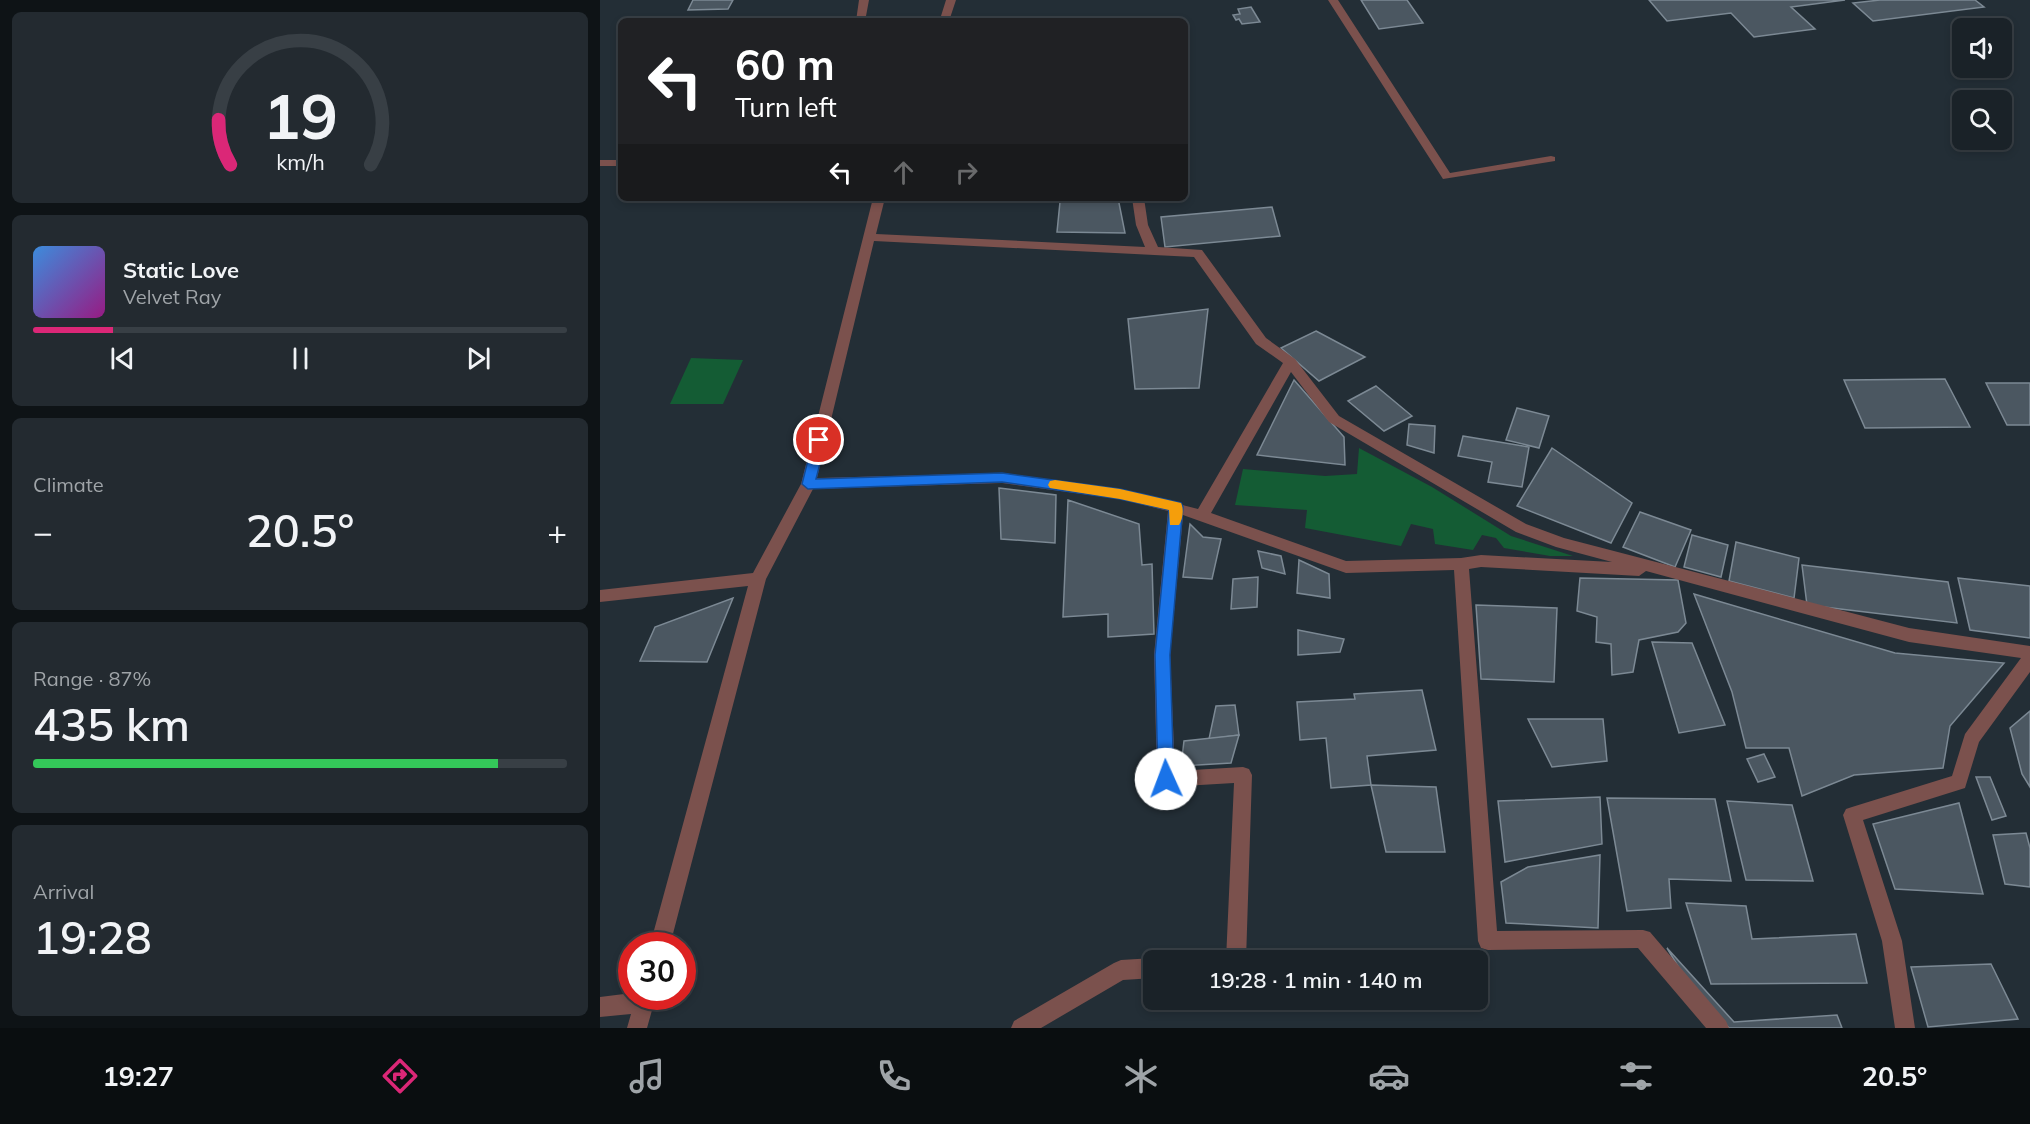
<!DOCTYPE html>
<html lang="en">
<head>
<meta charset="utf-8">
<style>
  body { margin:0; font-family:Mulish,sans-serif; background:#232a30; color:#f1f3f6; height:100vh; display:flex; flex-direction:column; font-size:22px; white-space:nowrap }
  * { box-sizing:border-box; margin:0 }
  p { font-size:20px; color:#9fa4a8 }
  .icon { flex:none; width:33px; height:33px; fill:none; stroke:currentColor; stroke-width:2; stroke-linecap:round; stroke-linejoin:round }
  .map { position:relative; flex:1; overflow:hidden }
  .sheet { display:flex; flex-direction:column; gap:12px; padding:12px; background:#0e1316; width:600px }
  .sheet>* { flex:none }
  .guide { position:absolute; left:18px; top:18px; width:570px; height:183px; border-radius:9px; box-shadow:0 3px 9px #0003,0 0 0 2px #383f45; background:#202124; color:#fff; overflow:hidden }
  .fabs { position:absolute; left:1352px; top:18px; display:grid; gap:12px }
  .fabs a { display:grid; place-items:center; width:60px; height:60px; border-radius:9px; background:#1a2228; box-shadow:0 3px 9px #0003,0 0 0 2px #383f45; font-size:30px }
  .speed { position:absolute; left:18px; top:932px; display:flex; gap:12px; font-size:30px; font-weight:700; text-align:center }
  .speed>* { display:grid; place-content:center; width:78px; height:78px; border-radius:50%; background:#1a2228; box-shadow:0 3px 9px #0003,0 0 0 2px #383f45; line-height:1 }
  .speed .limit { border:9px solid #d22; background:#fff; color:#111 }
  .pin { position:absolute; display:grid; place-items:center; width:51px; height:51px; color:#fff; margin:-26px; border:3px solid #fff; border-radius:50%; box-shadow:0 2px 6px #0007 }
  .me { position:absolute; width:66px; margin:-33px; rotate:358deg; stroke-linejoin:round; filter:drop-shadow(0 0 4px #0008) }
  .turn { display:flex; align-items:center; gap:21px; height:126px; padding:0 18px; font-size:27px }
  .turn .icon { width:78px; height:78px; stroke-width:2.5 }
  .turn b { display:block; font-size:42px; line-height:51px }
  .lanes { display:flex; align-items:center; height:57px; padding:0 18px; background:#0003; justify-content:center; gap:30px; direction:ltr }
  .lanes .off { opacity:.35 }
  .big { font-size:45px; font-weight:600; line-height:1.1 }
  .sheet .tile { flex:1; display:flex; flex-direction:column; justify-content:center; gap:9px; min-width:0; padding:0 21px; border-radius:9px; background:#232a30 }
  .sheet .dial { align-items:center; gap:0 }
  .dial svg { height:156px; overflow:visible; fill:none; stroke:#383f45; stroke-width:7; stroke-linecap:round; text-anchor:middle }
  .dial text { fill:#f1f3f6; stroke:none }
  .song { display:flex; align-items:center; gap:18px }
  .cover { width:72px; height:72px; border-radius:9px; background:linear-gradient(135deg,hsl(210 70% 55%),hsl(310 70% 35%)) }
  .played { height:6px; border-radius:3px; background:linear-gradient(90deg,#db2777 15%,#383f45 15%) }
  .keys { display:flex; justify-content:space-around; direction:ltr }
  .heat { display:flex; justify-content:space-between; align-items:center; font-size:33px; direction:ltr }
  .charge { height:9px; border-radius:4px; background:linear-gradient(90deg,#34c759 87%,#383f45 0) }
  .trip { position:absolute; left:543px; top:950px; width:345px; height:60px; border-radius:9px; background:#1a2228; box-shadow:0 3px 9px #0003,0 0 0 2px #383f45; font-weight:600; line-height:60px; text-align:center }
  .tabs { display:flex; height:96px; justify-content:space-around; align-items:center; background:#0a0e10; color:#9fa4a8 }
  .tabs .icon { width:42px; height:42px }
  .tabs .on { color:#db2777 }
  .tabs b { font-size:27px; color:#f1f3f6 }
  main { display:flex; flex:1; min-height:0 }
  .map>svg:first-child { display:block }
  .green { fill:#145c34 }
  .building { fill:#4b5761; stroke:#7c8994; stroke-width:1.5 }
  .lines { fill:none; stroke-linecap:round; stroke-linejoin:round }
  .minor { fill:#7b514d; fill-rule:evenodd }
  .route { fill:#1a73e8; stroke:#114b97; stroke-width:1.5 }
  .slow { fill:#f59e0b }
</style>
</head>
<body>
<main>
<section class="sheet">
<div class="tile dial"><svg viewBox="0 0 100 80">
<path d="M14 69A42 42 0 1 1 86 69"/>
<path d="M14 69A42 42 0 0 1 8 46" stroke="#db2777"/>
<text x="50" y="56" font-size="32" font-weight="700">19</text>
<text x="50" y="72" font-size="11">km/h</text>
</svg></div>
<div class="tile">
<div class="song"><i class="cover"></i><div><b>Static Love</b><p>Velvet Ray</p></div></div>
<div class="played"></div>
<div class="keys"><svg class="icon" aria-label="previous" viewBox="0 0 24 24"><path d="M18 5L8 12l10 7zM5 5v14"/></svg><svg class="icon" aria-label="pause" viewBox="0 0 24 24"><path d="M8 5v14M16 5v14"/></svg><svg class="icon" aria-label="next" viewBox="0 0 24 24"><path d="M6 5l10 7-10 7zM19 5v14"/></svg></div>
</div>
<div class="tile"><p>Climate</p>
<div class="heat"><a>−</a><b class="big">20.5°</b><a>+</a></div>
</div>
<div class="tile"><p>Range · 87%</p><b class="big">435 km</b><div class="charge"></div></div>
<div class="tile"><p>Arrival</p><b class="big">19:28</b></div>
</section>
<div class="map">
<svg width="1430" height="1028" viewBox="0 0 1430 1028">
  <rect width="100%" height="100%" fill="#232e36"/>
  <g class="green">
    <path d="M91,358l52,2 -20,44h-53z"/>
    <path d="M759,448l73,39 79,49 62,20h-23l-46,-8 -8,-10 -14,-3 -9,15 -38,-6 -2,-15 -22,-5 -10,22 -96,-18 2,-18 -72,-5 8,-36 82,7 32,-2z"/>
  </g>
  <g class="building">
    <path d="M93,0h40l-5,9 -40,1z"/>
    <path d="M761,0h46l16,23 -44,6z"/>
    <path d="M1049,0h196l-54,7 24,22 -61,8 -23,-24 -64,8z"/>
    <path d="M1280,0h95l9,7 -111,14 -20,-18z"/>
    <path d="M651,7l9,15 -18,2 -3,-5 -3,1 -3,-5 7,-1 -2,-5z"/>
    <path d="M493,198h25l7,35 -68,-1 3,-30z"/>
    <path d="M672,207l8,29 -115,11 -4,-30z"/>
    <path d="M608,309l-9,79 -64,1 -7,-70z"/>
    <path d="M716,331l49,26 -46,24 -38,-33z"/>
    <path d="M1345,379l25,48 -105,1 -21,-48z"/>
    <path d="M694,380l50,57 1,28 -88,-10z"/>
    <path d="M1386,383h44v42h-23z"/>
    <path d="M776,386l36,30 -28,15 -36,-30z"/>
    <path d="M917,408l32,8 -10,32 -33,-8z"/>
    <path d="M809,424l26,2 -1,27 -27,-8z"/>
    <path d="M863,436l66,11 -7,40 -34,-5 4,-20 -34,-6z"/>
    <path d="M952,448l80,55 -21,40 -94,-37z"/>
    <path d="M399,488l57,7 -1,48 -54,-4z"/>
    <path d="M468,500l71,24 3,41 10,-1 2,70 -46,3v-23l-45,3z"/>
    <path d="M1040,512l51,18 -16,37 -52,-20z"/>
    <path d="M590,524l13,13 18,2 -9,40 -29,-2z"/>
    <path d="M1092,535l36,10 -7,32 -37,-10z"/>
    <path d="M1136,542l63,16 -5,40 -65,-17z"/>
    <path d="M658,551l23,5 4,18 -23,-6z"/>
    <path d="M699,560l30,14 1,24 -33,-5z"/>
    <path d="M1202,565l146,17 9,41 -150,-18z"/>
    <path d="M658,577l-1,30 -26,2 2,-30z"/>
    <path d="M980,578l98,2 8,43 -8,9 -39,8 -6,32 -21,3 -1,-31 -15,-2 1,-25 -20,-6z"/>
    <path d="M1358,578l72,8v52l-60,-8z"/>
    <path d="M1094,594l201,59 109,10 -54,63 -7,42 -89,7 -52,21 -13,-48h-43l-14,-56z"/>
    <path d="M133,598l-26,64 -67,-1 15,-34z"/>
    <path d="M876,605l81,3 -3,74 -73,-3z"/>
    <path d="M698,630l46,9 -4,13 -42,3z"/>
    <path d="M1052,642l40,1 33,82 -46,8z"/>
    <path d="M822,690l14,60 -69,6 4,29 -40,3 -5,-50 -26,2 -3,-38 58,-3 -1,-5z"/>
    <path d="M635,705l4,30 -30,4 7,-33z"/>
    <path d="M1430,711v76l-8,-13 -12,-46z"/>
    <path d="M928,719h75l4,42 -55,6z"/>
    <path d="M639,735l-8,28 -50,3 3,-25z"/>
    <path d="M1164,754l11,23 -17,5 -11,-23z"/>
    <path d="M1376,777h14l16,39 -14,4z"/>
    <path d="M771,785l65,2 9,65h-59z"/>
    <path d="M1000,797l2,47 -97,18 -7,-61z"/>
    <path d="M1007,798l108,1 16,82 -62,-2 2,29 -44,3z"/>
    <path d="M1127,801l65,4 21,76 -67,-1z"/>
    <path d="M1359,803l24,91 -88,-5 -22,-65z"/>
    <path d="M1426,833l4,15v39l-25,-3 -12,-49z"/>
    <path d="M1000,855l-2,73 -92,-5 -5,-41 27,-15z"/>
    <path d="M1086,903l60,3 6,33 104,-5 11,49 -156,1z"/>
    <path d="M1067,948l67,74 103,-7 5,13h-113l-43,-48z"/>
    <path d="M1391,964l27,55 -90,8 -17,-60z"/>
  </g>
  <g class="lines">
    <g class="minor">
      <path d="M259,0h10l-3,16h75l5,-16h10l-7,21h-93z"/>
      <path d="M728,0h10l112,173 101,-17 4,1v4l-112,18z"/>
      <rect x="0" y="160" width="21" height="6"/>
      <path d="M273,198h12l-9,36 269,13 -9,-22 -4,-27h12l4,27 10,22 44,3 64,88 29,21 44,57 187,108 38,14 345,90 121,18v26l-51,70 -14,46 -102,32 39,121 13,87h-20l-13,-87 -39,-126 3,-6 6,-2 100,-31 13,-42 56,-76 -112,-16 -263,-71 -7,5 -158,-9 -12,2 28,362 146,-1 7,2 76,89 3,7h-23l-68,-80 -150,2 -7,-2 -3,-7 -24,-371 -108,3 -163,-58 -13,140 5,116 68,-4 6,2 3,6 -6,185h-20l8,-177 -68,4 -6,-2 -3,-6 -3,-124 14,-144 -48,-12 -118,-16 -189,6 -47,90 -96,366h-20l98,-359 -148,16v-12l153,-17 48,-89zM274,241l320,16 62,87 27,19 -85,146 -78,-20 -118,-16 -185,5zM691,372l38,50 187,110 40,15 56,15 -131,-7 -20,3 -115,3 -135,-48z"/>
      <path d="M554,958l4,2h-4v18l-31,2 -82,48h-30l3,-7 100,-58 7,-3z"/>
      <path d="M32,993v3h24l-9,32h-20l4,-14 -31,3v-20z"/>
    </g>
  </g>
  <path class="route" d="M219,435l7,5 -10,39 186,-6 118,16 61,14 2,4 -13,148 4,124 -2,5 -6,2 -5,-2 -3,-5 -3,-124 14,-145 -49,-11 -118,-17 -194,7 -6,-5 11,-44z"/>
  <path class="slow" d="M455,480l65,9 61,14c3,6 2,16 -2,22h-9l-1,-15 -49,-11 -70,-11 -2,-3 2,-4z"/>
</svg>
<div class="fabs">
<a><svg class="icon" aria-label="sound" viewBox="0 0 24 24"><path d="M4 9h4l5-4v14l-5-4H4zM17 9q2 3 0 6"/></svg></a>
<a><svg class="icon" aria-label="search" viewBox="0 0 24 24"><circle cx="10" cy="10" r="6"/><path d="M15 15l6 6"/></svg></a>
</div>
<div class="speed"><div class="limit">30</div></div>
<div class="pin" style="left:219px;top:440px;background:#d93025"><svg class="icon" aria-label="arrive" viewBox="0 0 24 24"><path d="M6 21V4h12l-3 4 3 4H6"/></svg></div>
<svg class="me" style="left:566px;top:779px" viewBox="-20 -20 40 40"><circle r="19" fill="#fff"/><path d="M0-13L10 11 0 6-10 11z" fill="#1a73e8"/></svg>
<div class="trip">19:28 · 1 min · 140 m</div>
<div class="guide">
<div class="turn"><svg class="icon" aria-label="left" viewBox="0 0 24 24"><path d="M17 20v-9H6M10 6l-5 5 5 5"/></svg><div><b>60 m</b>Turn left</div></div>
<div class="lanes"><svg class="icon" aria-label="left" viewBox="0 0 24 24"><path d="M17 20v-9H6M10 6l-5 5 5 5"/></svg><svg class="icon off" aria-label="ahead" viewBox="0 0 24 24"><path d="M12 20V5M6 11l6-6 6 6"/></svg><svg class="icon off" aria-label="right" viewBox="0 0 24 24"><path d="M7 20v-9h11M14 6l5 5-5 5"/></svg></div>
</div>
</div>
</main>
<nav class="tabs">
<b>19:27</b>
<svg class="icon on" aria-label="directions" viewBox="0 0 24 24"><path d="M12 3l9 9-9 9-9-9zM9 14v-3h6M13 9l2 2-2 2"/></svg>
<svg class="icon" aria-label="music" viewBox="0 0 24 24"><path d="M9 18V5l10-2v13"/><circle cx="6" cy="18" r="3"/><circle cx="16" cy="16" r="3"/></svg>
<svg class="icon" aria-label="phone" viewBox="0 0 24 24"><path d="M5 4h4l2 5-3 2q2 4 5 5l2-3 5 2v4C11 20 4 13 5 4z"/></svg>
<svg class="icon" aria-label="climate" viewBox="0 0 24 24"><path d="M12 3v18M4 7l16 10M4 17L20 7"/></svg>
<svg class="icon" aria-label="car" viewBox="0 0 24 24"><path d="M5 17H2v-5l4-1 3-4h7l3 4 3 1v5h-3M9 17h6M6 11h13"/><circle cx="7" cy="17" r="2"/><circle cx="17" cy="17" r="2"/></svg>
<svg class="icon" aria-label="filters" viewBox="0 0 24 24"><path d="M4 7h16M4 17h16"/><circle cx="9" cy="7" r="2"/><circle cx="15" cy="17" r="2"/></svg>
<b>20.5°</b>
</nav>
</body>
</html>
